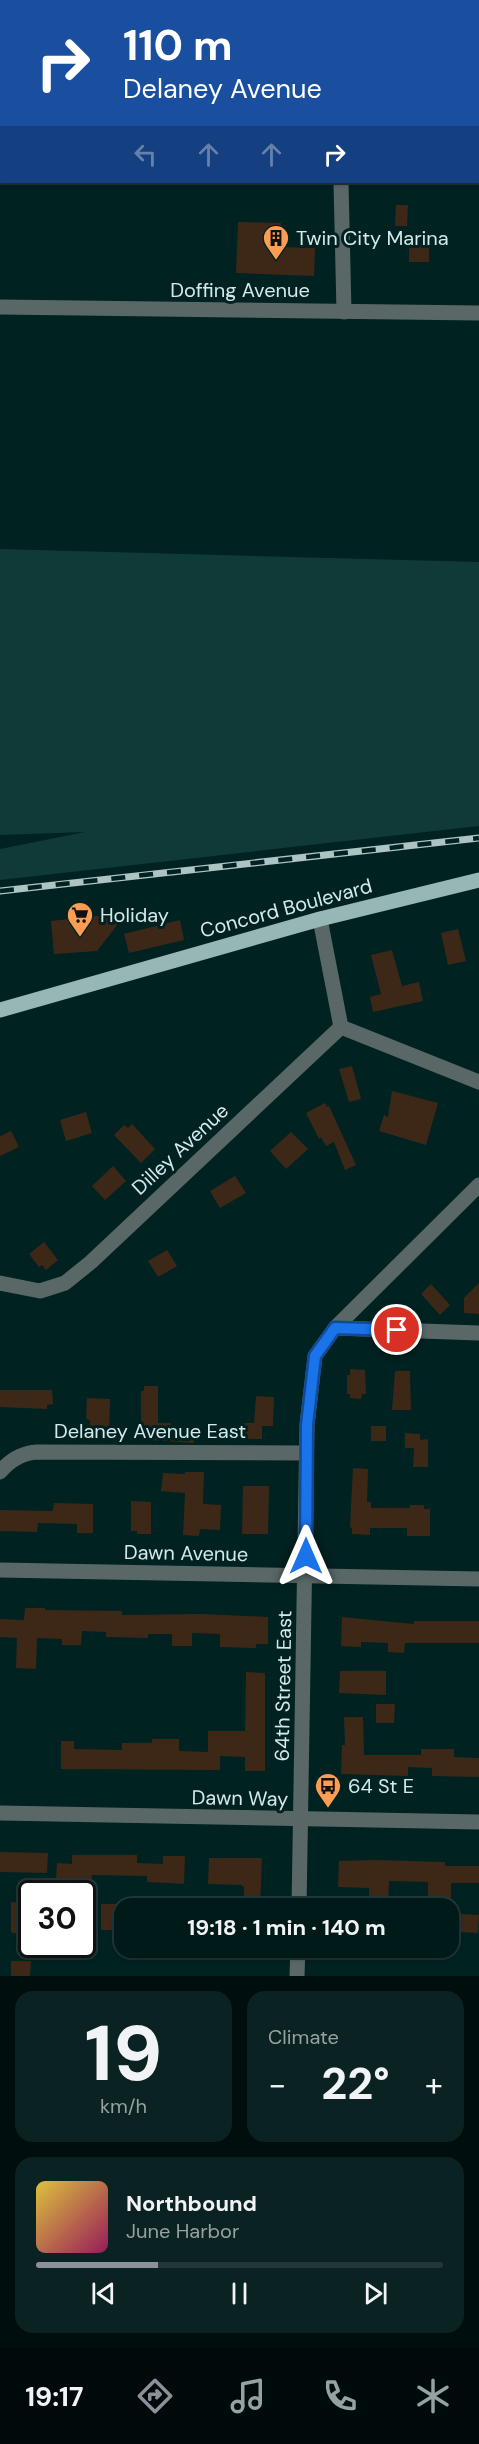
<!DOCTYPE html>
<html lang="en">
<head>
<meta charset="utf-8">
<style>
  body { margin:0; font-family:"DM Sans",sans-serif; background:#0a2322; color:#f1f3f6; height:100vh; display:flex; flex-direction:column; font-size:22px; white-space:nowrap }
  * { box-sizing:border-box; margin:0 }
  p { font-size:20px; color:#95a1a2 }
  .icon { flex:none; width:33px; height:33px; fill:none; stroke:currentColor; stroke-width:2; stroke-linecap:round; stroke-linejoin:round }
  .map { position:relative; height:1976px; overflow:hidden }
  .details { display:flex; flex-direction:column; gap:15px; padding:15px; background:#000e0e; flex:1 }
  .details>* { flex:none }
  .top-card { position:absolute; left:0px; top:0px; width:480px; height:183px; box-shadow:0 2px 4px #0004,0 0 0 2px #223838; background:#1a4fa0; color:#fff; overflow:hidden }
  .speed { position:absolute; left:18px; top:1880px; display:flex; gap:12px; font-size:30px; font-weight:700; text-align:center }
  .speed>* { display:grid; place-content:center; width:78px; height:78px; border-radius:50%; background:#001a19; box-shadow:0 2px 4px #0004,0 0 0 2px #223838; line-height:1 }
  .speed .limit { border:3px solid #111; border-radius:9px; background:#fff; color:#111 }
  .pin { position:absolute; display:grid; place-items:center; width:51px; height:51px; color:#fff; margin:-26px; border:3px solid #fff; border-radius:50%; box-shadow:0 2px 6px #0007 }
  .me { position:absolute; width:66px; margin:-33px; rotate:0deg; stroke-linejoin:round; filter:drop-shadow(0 0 4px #0008) }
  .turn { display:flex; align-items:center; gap:21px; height:126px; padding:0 24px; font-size:27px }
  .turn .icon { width:78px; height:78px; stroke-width:2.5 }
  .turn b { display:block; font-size:42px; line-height:51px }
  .lanes { display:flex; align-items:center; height:57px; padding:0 24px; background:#0003; justify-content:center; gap:30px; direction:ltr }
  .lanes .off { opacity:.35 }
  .big { font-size:45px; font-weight:700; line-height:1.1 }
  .details .tile { flex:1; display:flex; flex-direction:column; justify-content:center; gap:9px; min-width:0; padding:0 21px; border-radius:18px; background:#0a2322 }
  .details .dial { align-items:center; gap:0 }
  .dial b { font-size:78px; line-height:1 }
  .song { display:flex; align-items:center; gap:18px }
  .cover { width:72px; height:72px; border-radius:9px; background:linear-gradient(135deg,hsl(50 70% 55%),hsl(330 70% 35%)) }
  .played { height:6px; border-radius:3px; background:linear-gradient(90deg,#8c9099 30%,#223838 30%) }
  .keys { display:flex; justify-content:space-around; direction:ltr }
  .heat { display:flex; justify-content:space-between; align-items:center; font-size:33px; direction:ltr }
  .details .tiles { flex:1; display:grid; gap:15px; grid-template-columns:1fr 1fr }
  .tile:last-child { grid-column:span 2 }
  .trip { position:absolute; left:114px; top:1898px; width:345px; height:60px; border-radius:18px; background:#001a19; box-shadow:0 2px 4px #0004,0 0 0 2px #223838; font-weight:700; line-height:60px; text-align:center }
  .menu { display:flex; height:96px; justify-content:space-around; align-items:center; background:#000a0a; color:#95a1a2 }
  .menu .icon { width:42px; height:42px }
  .menu .selected { color:#8c9099 }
  .menu b { font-size:27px; color:#f1f3f6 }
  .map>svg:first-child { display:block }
  .green { fill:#103a38 }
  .water { fill:#306c6a }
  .building { fill:#3d2818 }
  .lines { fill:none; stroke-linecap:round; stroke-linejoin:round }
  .minor { stroke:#596867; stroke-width:15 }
  .major { stroke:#96b7b4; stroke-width:15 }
  .rail-casing { stroke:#adc4c3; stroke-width:7 }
  .rail { stroke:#002221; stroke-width:4.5; stroke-dasharray:14; stroke-linecap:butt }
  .route-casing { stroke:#114b97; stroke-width:15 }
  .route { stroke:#1a73e8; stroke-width:10 }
  .labels { text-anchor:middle; stroke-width:6; stroke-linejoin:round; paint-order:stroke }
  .poi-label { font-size:20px; fill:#d5e9e8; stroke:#002221; text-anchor:start }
  .street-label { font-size:20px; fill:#d5e9e8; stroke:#002221 }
</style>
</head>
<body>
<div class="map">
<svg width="479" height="1976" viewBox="0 0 479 1976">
  <rect width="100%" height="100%" fill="#002221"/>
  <path class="green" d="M0,549l479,13v264l-479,54v-31l85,-17 -85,3z"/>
  <path class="water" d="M0,0h234l-232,2 -2,64z"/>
  <g class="building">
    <path d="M396,205h12l-1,21h-12z"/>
    <path d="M238,222l43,1v24l34,1 -1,28 -78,-3z"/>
    <rect x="409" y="235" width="20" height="27"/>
    <path d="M115,914l3,10 -21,27 -43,3 -3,-33z"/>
    <path d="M180,920l4,20 -55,13 -5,-19z"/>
    <path d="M458,929l8,32 -18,4 -7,-32z"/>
    <path d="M392,950l10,36 17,-4 4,19 -50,11 -3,-15 11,-3 -10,-39z"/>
    <path d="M352,1066l9,33 -12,3 -10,-33z"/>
    <path d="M392,1091l46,12 -12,42 -47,-14 5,-16 4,2z"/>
    <path d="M325,1103l2,4 2,-1 27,59 -11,5 -11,-28 -8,4 -5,-9 -2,2 -13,-26z"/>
    <path d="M86,1112l6,21 -26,8 -6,-21z"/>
    <path d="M132,1124l23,25 -14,14 -27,-28 10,-10 4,3z"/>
    <path d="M11,1131l8,16 -19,9v-20z"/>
    <path d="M291,1132l17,17 -22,20 -16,-18z"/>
    <path d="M113,1166l13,15 -21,19 -13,-14z"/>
    <path d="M235,1176l11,17 -26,15 -10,-17z"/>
    <path d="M44,1242l14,18 -12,10 -4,-5 -3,2 -10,-13z"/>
    <path d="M167,1250l10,16 -19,11 -10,-16z"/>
    <path d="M479,1283v31l-15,-1v-15z"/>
    <path d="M431,1284l19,21 -10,10 -19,-21z"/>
    <path d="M350,1369l15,1 1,24h-4l-1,5 -11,-1v-4h-3v-19h3z"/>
    <path d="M395,1371h15l1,39h-19z"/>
    <path d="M144,1386h14v37h13v7h23v13l-43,-3v-12l-10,-1v-36h3z"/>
    <path d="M0,1390h52l1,14 -6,1v4l-47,-2z"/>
    <path d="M256,1396l18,1 -1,29h-11v13h-20v-16h12z"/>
    <path d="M87,1398l23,1 -1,34h-20l1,-13 -4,-1z"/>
    <rect x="371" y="1426" width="15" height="15"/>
    <path d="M405,1433l15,1v6l8,-1v28h-15l1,-19h-9z"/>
    <path d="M353,1468l15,1 -1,33h4v6h39v-3h14v4h6v27h-23v-8h-37v7l-18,-1v-6l-2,-1z"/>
    <path d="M185,1472h19l-1,32 18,1 -1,25 -20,-1 -1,7 -16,-1 2,-42 -24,-2 2,-18 22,1z"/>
    <path d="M243,1486h26l-1,48h-26z"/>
    <path d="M131,1501l20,1v32h-14v-3h-6z"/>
    <path d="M54,1503l39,1v29h-16v-9l-39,-1 -1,9 -37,-1v-21l53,1z"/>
    <path d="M25,1608h20v2l77,1v4l80,-1 66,3v27h-12v4l-36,-1v-13l-28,-1v13h-20v-12h-24v4l-42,-1v-5l-24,-1 -1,14h-19v-6l-25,-1 -1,31 -20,-1 1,-30 -17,-1v-18l24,1z"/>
    <path d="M342,1617l72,7v-3h65v22h-74l-1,10 -16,-1v-9l-27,-1v5l-20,-1z"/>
    <path d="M340,1671h46v24l-47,-2z"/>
    <path d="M246,1672l19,1v98h-20v-14l-25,-1v14l-159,-1v-28h13v8l48,1v-7h30v-4h27v12l29,1v-21h37z"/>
    <path d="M376,1704h19l-1,19h-18z"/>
    <path d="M344,1717h19l1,38h57v-6h33v8l25,1v19l-47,-1v-8l-24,-1v9l-67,-2 1,-29h3z"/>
    <path d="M0,1852l48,1 -1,20 -47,-1z"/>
    <path d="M72,1855h65v8l26,1v-8h22l-1,28 -37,-2v-6l-55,-1 -1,7 -35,-2 1,-17 15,1z"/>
    <path d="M209,1858h53l-2,50h-16v-21l-3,-2 -33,-1z"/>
    <path d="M376,1860l69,2v4h34v17h-28v25h-23v-26l-39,-1 -1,27h-19v-20l-31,-1 1,-26z"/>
    <path d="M11,1902l20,1v18h-3v13l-17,-1z"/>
    <rect x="101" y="1904" width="15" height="26"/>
    <path d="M461,1914l18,1 -1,18 -18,-1z"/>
    <path d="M11,1961h20l-1,15h-19z"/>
  </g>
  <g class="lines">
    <g class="minor">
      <path d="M341,182l3,130"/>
      <path d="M0,307l479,6"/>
      <path d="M320,919l21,108 138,55"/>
      <path d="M0,1283l40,8 25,-8 26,-21 250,-235"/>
      <path d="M335,1328l144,5"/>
      <path d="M0,1472c10,-12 21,-19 37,-20l269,1"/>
      <path d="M0,1570l479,9"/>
      <path d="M0,1813l479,9"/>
      <path d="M299,1908l8,-483 8,-69 20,-28 144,-143"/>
      <path d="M297,1976l1,-29"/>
    </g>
    <path class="major" d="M0,1010l320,-91 159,-39"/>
    <g class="rail-casing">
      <path id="rail" d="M0,891l479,-53"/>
    </g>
    <use href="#rail" class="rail"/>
  </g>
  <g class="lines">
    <g class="route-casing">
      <path id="route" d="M306,1556l1,-131 8,-69 20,-28 62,2"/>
    </g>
    <use href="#route" class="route"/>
  </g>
  <defs>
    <g id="building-pin" transform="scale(1.35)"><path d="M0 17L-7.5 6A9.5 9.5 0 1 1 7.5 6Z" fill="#fc9d53" stroke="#002221"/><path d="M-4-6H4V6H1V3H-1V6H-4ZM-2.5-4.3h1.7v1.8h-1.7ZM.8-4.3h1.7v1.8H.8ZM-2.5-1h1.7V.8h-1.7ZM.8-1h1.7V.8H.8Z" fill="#111"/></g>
    <g id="supermarket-pin" transform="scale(1.35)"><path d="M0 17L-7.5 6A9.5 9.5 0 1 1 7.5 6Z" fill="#fc9d53" stroke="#002221"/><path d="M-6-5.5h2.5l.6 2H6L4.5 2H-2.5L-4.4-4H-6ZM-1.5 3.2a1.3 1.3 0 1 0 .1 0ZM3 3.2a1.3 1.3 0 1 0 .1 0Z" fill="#111"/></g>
    <g id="bus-pin" transform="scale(1.35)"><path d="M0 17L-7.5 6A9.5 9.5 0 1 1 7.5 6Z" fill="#fc9d53" stroke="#002221"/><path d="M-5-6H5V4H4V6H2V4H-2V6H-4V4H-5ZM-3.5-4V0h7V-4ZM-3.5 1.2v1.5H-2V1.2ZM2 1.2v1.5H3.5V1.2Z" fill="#111"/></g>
  </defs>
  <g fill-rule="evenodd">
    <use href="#building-pin" x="276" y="238"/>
    <use href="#supermarket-pin" x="80" y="915"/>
    <use href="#bus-pin" x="328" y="1786"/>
  </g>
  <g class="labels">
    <g class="poi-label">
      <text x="296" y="245">Twin City Marina</text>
      <text x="100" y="922">Holiday</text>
      <text x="348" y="1793">64 St E</text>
    </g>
    <g class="street-label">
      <text x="240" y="297">Doffing Avenue</text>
      <text transform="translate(286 908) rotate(-15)" y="7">Concord Boulevard</text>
      <text transform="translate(180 1149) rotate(-43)" y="7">Dilley Avenue</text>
      <text x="150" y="1438">Delaney Avenue East</text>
      <text transform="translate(186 1553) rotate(1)" y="7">Dawn Avenue</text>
      <text transform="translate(283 1686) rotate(-89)" y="7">64th Street East</text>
      <text transform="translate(240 1798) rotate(1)" y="7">Dawn Way</text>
    </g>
  </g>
</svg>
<div class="speed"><div class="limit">30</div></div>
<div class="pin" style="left:397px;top:1330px;background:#d93025"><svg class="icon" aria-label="arrive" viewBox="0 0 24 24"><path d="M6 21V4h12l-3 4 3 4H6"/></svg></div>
<svg class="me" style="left:306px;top:1556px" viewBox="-20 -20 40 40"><path d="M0-17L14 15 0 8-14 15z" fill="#1a73e8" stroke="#fff" stroke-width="4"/></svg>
<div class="trip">19:18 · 1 min · 140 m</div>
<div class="top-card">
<div class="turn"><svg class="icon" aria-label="right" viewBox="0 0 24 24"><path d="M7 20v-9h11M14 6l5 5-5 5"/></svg><div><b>110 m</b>Delaney Avenue</div></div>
<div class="lanes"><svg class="icon off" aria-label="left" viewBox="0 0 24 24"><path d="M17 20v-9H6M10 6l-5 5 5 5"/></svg><svg class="icon off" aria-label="ahead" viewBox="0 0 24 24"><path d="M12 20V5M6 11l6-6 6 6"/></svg><svg class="icon off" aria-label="ahead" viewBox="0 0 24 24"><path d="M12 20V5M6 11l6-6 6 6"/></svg><svg class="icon" aria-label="right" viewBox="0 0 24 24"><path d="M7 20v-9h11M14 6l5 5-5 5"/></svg></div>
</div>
</div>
<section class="details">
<div class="tiles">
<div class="tile dial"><b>19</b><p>km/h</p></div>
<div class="tile"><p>Climate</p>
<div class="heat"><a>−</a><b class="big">22°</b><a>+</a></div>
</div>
<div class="tile">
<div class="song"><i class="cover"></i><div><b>Northbound</b><p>June Harbor</p></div></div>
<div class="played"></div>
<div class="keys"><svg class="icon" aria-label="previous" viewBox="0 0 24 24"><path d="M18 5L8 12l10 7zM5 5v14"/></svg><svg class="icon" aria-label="pause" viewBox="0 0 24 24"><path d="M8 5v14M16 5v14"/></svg><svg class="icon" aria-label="next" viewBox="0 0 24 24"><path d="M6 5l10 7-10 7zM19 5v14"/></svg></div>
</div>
</div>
</section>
<nav class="menu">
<b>19:17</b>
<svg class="icon selected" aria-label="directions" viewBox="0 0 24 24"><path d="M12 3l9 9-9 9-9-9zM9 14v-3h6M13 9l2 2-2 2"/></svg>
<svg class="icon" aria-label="music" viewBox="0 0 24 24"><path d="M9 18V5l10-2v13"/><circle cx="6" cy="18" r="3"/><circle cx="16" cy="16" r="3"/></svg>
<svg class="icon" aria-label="phone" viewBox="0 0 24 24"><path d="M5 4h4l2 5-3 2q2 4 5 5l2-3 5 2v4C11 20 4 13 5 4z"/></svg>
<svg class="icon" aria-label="climate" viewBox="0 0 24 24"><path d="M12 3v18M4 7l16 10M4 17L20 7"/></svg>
</nav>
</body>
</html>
